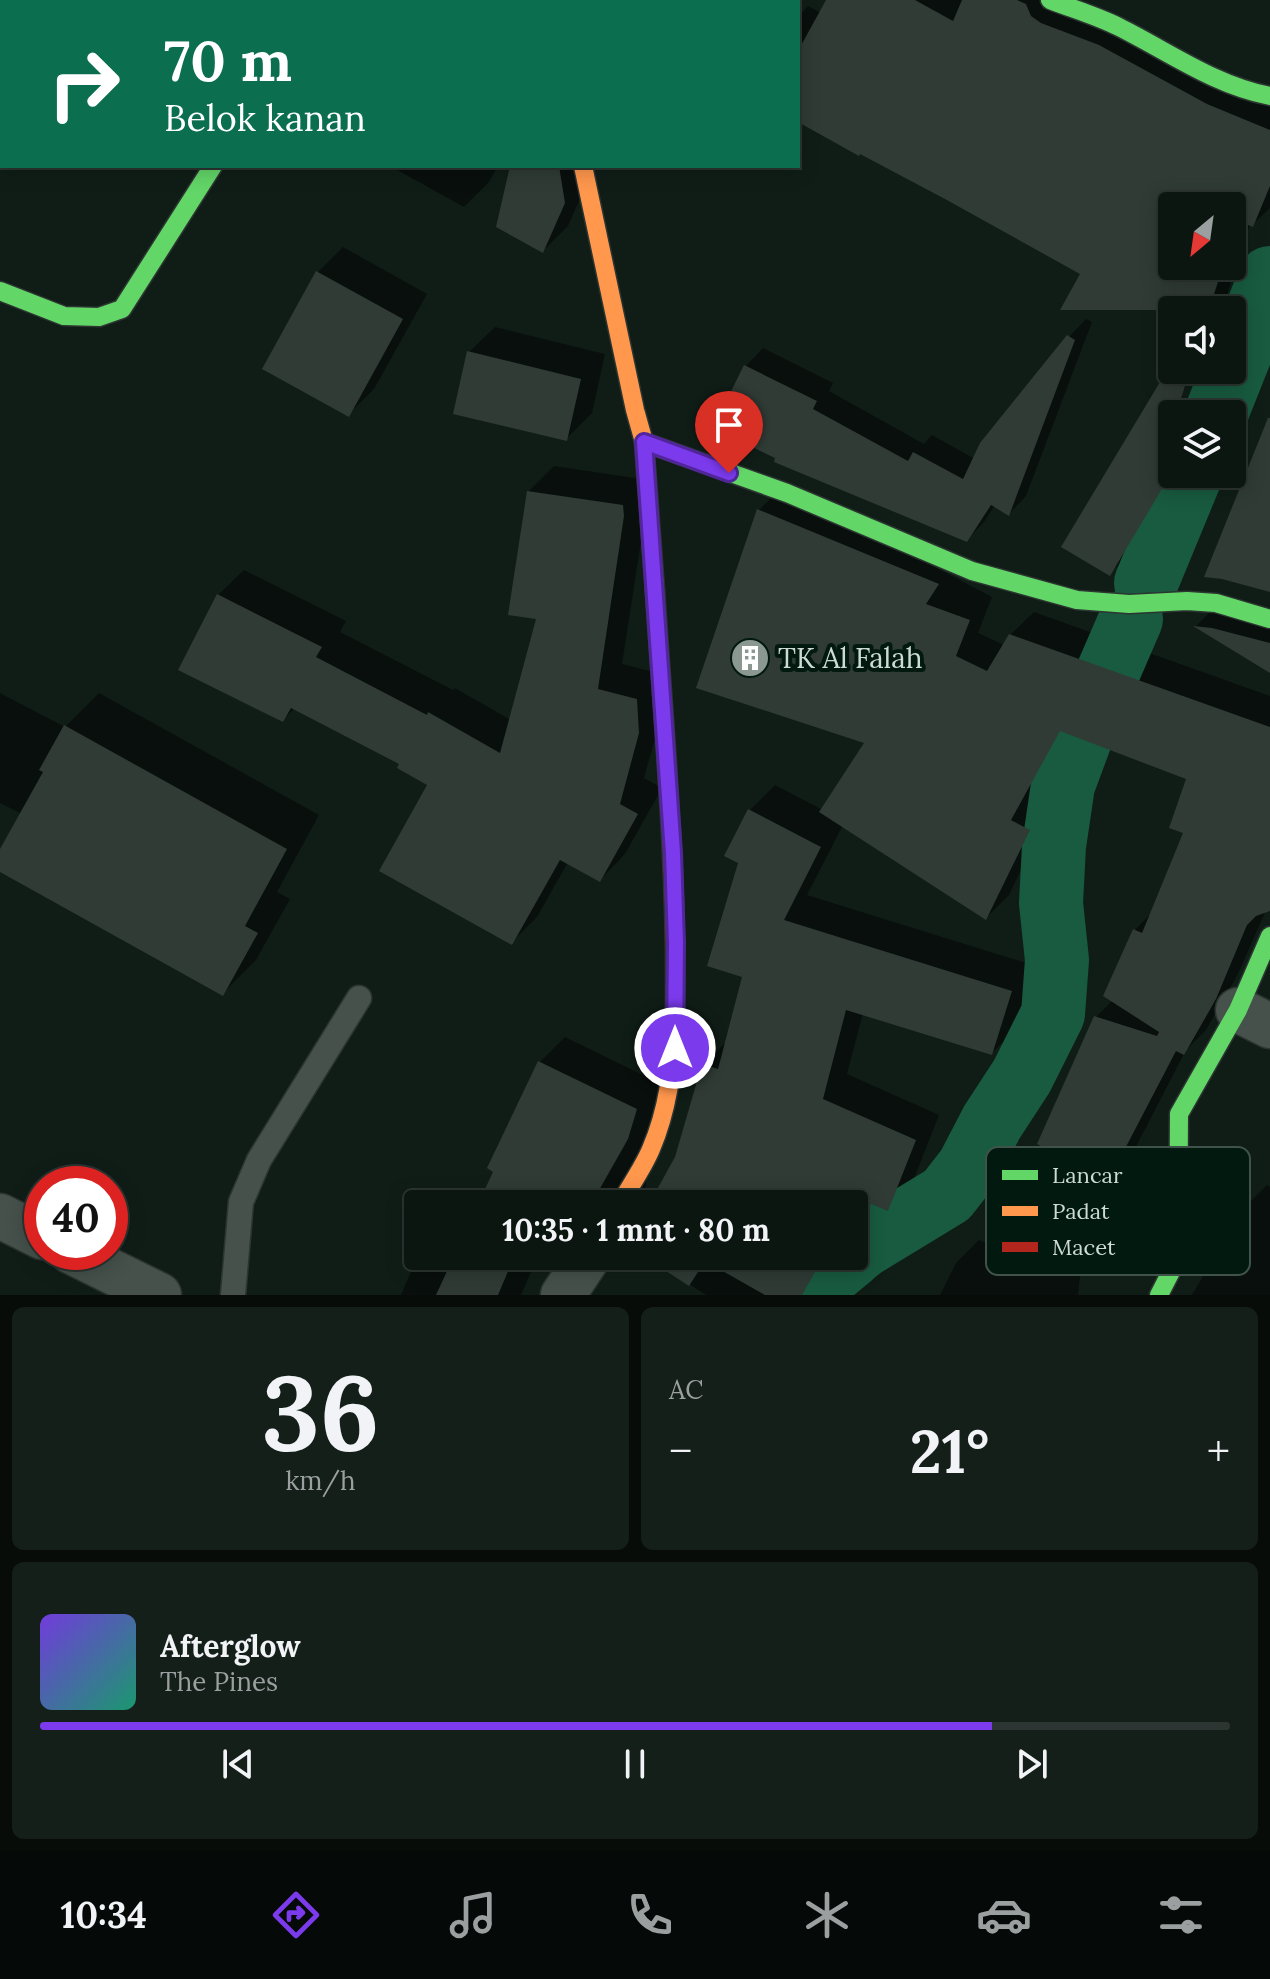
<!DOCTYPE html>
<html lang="id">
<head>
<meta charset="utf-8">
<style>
  body { margin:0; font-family:Lora,serif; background:#151f1a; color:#f1f3f6; height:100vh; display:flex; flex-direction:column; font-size:30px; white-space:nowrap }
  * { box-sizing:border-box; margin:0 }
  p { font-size:26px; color:#9a9f9f }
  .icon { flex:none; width:44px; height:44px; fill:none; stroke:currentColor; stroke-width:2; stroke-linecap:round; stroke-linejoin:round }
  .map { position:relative; height:1295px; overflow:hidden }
  .panel { display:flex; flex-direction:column; gap:12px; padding:12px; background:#070c09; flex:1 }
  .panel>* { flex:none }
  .hud { position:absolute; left:0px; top:0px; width:800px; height:168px; box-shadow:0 4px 20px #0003,0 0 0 2px #2c3531; background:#0b6e4f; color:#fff; overflow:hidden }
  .needle { width:52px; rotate:209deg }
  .controls { position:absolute; left:1158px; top:192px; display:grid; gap:16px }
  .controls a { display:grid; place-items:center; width:88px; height:88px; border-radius:8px; background:#0c1611; box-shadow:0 4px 20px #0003,0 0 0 2px #2c3531; font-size:40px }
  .speed { position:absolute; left:24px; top:1166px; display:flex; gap:16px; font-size:40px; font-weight:700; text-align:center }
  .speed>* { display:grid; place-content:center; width:104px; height:104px; border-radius:50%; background:#0c1611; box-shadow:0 4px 20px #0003,0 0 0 2px #2c3531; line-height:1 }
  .speed .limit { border:12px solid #d22; background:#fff; color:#111 }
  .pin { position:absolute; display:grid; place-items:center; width:68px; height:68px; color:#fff; margin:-82px -34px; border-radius:50% 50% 50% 0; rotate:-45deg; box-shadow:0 0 8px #0007 }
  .pin .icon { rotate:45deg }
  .me { position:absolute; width:88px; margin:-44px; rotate:0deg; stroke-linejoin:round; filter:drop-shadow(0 0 6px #0008) }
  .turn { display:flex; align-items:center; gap:28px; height:168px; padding:0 32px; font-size:36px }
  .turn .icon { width:104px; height:104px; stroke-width:2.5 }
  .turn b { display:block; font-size:56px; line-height:68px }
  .big { font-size:60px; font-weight:700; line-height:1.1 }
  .panel .card { flex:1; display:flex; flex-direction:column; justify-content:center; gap:12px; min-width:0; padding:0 28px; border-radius:12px; background:#151f1a }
  .panel .dial { align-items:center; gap:0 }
  .dial b { font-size:104px; line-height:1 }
  .song { display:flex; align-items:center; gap:24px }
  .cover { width:96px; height:96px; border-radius:12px; background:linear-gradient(135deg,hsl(260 70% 55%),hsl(160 70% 35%)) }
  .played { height:8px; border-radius:4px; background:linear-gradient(90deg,#7c3aed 80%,#2c3531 80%) }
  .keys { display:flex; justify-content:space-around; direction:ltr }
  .heat { display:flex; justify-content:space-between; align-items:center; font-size:44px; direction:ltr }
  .panel .tiles { flex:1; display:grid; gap:12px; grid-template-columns:1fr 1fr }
  .card:last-child { grid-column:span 2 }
  .trip { position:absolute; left:404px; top:1190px; width:464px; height:80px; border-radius:8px; background:#0c1611; box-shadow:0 4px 20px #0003,0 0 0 2px #2c3531; font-weight:700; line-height:80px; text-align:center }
  .menu { display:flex; height:128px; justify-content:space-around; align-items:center; background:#050907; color:#9a9f9f }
  .menu .icon { width:56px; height:56px }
  .menu .selected { color:#7c3aed }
  .menu b { font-size:36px; color:#f1f3f6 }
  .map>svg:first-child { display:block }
  .shadow { fill:#0007; fill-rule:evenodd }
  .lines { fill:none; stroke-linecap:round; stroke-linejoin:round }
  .canal { stroke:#185b40; stroke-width:64 }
  .building { fill:#303b36 }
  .lane-casing { stroke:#2c3531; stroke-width:27 }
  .street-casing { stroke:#2c3531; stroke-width:47 }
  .fast-casing { stroke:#2c3531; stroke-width:21 }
  .slow-casing { stroke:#2c3531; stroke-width:21 }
  .jam-casing { stroke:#2c3531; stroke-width:21 }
  .lane { stroke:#46514c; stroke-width:24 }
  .street { stroke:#46514c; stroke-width:44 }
  .fast { stroke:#63d668; stroke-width:18 }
  .slow { stroke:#ff974d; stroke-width:18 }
  .jam { stroke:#b3261e; stroke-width:18 }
  .route-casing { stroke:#51269a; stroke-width:20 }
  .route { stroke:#7c3aed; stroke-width:14 }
  .labels { text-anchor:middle; stroke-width:8; stroke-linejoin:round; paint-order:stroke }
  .poi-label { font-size:28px; fill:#cddbd4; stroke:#02190f; text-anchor:start }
  .key { fill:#02190f; stroke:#3f534a; stroke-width:2 }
  .key-label { font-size:22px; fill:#cddbd4 }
</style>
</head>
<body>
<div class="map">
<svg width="1270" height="1295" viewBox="0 0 1270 1295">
  <rect width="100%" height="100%" fill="#101d17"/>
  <g class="shadow">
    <path d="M302,0h165l4,2h-165z"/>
    <path d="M829,0h230l211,100v108l-18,17 -2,-1 -25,77 -8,9h-45v3l-95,-29 6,-11 -137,-75 -148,-78v-103l10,-11 13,7zM1172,206h60v60h-60z"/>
    <path d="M390,166h108l-9,16 -25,25z"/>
    <path d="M512,166h76l2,10 -22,50 -25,25z"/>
    <path d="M343,247l84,47 -53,95 -25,25 -31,-142z"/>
    <path d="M1086,319l6,3 -66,174 -17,18 -14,-9 -11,17 -17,18 -221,-174 17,-18 70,35 -4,8 95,53 8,-9 43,24 94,-122z"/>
    <path d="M495,327l110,27 -13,59 -26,26 -97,-87z"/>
    <path d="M1165,395l32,19h-25v60h7l-44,75 -26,25z"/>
    <path d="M554,466l94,14 1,10 -27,174 40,10 2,32 -20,72 18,10 -37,66 -25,26 -32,-18 -31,55 -25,25 -83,-158 -27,-20 -107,-56 -12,12 -65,-125 26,-25 102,51 -6,11 113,58 2,-2 56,32 28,-102 -10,-127z"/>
    <path d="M782,487l210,110 -14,36 26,12 6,-10 24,-23 236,84v214h-4l-28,64 -32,56 -20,20 -59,114 19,7 -28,78 -23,23 -14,-5 -3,28h-138l16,-32 23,-23 24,9 3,-2h2l36,-102 52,-128 17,-17 22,-70 17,-18 34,-80 3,-54 -121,-46 -36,65 19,9 -42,89 -23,23 -143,-93 -36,70 229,71 -19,62 -25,25 -129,-40 -16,61 92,41 -27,69 -25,25 -22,-10 -11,20v-15h-206l3,-1 26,-45 26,-93 25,-25 17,-64 -5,-114 10,-52 25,-25 48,25 44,-68 -108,-232z"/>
    <path d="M1218,604l52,11v56l-74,-45z"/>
    <path d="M0,693l65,34 34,-34 220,122 -42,77 13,7 -34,61 -33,33 -223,-123v-17l22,-39 -22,-11z"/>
    <path d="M565,1037l96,47 -18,120h-77l-4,-2 -1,2h-81l60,-142z"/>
    <path d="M1267,1185l3,2v108h-78l50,-85z"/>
    <path d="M420,1256h118l-17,39h-120l15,-35z"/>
    <path d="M647,1256h187l-16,27 -11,12h-101z"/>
  </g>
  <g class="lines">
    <g class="canal">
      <path d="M1216,414l54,-136"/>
      <path d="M1146,583l45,-109"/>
      <path d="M854,1253l9,-7 84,-51 21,-27 24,-46 30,-46 31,-62 4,-54 -6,-57 3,-57 9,-61 23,-62 45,-104"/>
      <path d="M816,1295l12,-20 23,-19"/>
    </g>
  </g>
  <g class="building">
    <path d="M826,0h89l38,21 9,-21h55l9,4 5,12 10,7 58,22 108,59 63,26v56l-17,41 -15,-6 -6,18v-33h-60v60h51l-14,44h-149l20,-36 -135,-75 -85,-45 -1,2 -61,-34v-71z"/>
    <path d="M510,166h49l6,37 -22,50 -47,-26z"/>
    <path d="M316,271l87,48 -54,98 -87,-48z"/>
    <path d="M1067,335l8,5 -66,176 -18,-11 -24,37 -193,-80 1,-4 -62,-30 31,-63 73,36 -4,8 95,52 5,-9 50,27 17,-36z"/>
    <path d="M467,351l114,28 -14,62 -114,-27z"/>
    <path d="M1172,362v8h18l-14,44h-4v13l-9,29 9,4v12l-62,104 -49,-29z"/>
    <path d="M1268,418h2v174l-48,-13 -18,-2z"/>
    <path d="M527,491l96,14 1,11 -26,173 39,10 2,34 -19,71 18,10 -38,68 -40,-22 -48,85 -133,-74 48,-86 -30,-17 2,-4 -108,-56 -8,14 -105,-52 39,-76 105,53 -6,10 111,58 1,-3 72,41 36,-134 -28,-4z"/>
    <path d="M757,509l182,75 -13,20 44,16 -14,36 31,15 22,-37 261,93v184l-14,5 -9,9 -31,74 -32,56 -8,-4 -71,136 19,7 -28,80 -88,-30 33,-98 -4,-2 57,-128 63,20 2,-4 -56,-36 30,-67 9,4 41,-100 -14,-5 17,-49 -126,-48 -49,89 19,10 -44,90 -167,-108 45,-69 -168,-55z"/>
    <path d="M1193,626l19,2 58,15v30z"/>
    <path d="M64,725l223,124 -42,77 13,7 -35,63 -223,-124v-23l43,-77 -4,-2z"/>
    <path d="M748,809l73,38 -37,73 228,71 -20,64 -146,-45 -23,89 93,41 -28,71 -32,-13 -3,6h-204l26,-47 27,-93 16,5 24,-92 -35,-11 31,-103 -14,-7z"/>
    <path d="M538,1061l99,48 -9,30 -30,53 -3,12h-33l-10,-7 -4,7h-70l15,-32 -6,-4z"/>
    <path d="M454,1256h71l-4,10 -9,-4 -14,33h-62z"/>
    <path d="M643,1256h181l-22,39h-37l-60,-34 -16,25z"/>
  </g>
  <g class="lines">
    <g class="lane-casing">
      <path id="lane" d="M233,1295l8,-93 18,-42 100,-162"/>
    </g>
    <g class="street-casing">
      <g id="street">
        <path d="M548,0l1,2"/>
        <path d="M1238,1010l32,16"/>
        <path d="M0,1216l42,21"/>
        <path d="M72,1252l87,43"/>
        <path d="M563,1295l26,-39"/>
      </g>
    </g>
    <g class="fast-casing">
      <g id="fast">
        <path d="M1050,0c23,9 47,16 69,27 50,25 95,58 151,69"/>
        <path d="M0,291l64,25 35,1 23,-8 91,-143"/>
        <path d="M644,442l143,51 185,78 105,29 52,4 58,-3 29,2 54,16"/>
        <path d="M1159,1295l19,-37 1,-144 59,-104 32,-74"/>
      </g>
    </g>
    <g class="slow-casing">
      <g id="slow">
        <path d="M583,166l52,244 9,32 11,149"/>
        <path d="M620,1204c10,-18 23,-36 31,-55 19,-44 24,-94 24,-141"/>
      </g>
    </g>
    <g class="jam-casing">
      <path id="jam" d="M655,591c9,139 22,278 20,417"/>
    </g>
    <use href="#lane" class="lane"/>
    <use href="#street" class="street"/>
    <use href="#fast" class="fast"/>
    <use href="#slow" class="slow"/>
    <use href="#jam" class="jam"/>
  </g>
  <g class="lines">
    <g class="route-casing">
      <path id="route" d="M675,1048l1,-105 -3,-90 -29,-411 85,31"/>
    </g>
    <use href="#route" class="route"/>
  </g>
  <defs>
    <g id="building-disc" transform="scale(2)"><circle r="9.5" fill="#8b9892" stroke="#02190f"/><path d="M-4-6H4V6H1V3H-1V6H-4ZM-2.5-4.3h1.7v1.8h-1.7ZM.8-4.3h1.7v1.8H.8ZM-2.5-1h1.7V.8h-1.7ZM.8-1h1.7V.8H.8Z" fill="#fff"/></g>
  </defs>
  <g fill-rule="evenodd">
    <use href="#building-disc" x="750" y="658"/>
  </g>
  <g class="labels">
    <g class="poi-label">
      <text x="778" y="668">TK Al Falah</text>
    </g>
  </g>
  <rect x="986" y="1147" width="264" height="128" rx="12" class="key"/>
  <rect x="1002" y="1170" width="36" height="10" fill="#63d668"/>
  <rect x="1002" y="1206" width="36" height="10" fill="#ff974d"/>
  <rect x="1002" y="1242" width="36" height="10" fill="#b3261e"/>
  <g class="key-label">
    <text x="1052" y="1183">Lancar</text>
    <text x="1052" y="1219">Padat</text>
    <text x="1052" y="1255">Macet</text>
  </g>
</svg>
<div class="controls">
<a><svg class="needle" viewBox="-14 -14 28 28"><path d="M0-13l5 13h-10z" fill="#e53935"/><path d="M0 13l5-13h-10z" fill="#9a9f9f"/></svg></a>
<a><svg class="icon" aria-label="sound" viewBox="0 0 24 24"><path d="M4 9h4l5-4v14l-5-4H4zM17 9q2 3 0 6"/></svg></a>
<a><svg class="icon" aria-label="layers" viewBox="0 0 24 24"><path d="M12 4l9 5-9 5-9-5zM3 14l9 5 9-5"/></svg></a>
</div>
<div class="speed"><div class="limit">40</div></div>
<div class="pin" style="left:729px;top:473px;background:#d93025"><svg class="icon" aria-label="arrive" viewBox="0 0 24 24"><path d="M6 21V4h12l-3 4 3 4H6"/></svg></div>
<svg class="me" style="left:675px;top:1048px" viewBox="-20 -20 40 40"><circle r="17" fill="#7c3aed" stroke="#fff" stroke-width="3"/><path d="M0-11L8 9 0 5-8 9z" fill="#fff"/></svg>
<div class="trip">10:35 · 1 mnt · 80 m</div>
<div class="hud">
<div class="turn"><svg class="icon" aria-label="right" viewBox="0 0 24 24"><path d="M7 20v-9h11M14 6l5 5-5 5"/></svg><div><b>70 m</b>Belok kanan</div></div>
</div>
</div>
<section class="panel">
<div class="tiles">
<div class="card dial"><b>36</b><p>km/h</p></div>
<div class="card"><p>AC</p>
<div class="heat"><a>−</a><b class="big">21°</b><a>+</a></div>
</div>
<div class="card">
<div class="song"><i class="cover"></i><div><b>Afterglow</b><p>The Pines</p></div></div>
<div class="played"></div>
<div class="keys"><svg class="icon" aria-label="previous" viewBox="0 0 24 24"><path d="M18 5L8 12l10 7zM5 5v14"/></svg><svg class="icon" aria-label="pause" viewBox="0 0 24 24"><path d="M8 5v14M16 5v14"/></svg><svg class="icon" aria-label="next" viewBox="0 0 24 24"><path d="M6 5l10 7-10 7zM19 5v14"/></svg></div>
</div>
</div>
</section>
<nav class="menu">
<b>10:34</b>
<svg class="icon selected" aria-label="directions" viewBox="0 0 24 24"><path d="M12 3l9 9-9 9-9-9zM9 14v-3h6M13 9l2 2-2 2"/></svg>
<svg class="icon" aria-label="music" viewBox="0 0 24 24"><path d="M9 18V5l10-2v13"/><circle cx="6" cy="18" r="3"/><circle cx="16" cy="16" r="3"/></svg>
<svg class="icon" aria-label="phone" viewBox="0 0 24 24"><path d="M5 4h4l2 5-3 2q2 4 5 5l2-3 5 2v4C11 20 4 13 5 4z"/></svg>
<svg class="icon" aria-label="climate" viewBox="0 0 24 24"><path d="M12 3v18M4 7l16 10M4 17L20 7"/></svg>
<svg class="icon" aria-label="car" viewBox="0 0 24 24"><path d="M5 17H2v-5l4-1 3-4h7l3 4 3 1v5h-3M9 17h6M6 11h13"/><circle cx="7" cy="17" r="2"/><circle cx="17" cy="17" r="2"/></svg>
<svg class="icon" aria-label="filters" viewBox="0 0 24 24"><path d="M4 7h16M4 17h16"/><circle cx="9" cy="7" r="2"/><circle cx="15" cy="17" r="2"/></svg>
</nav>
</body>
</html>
